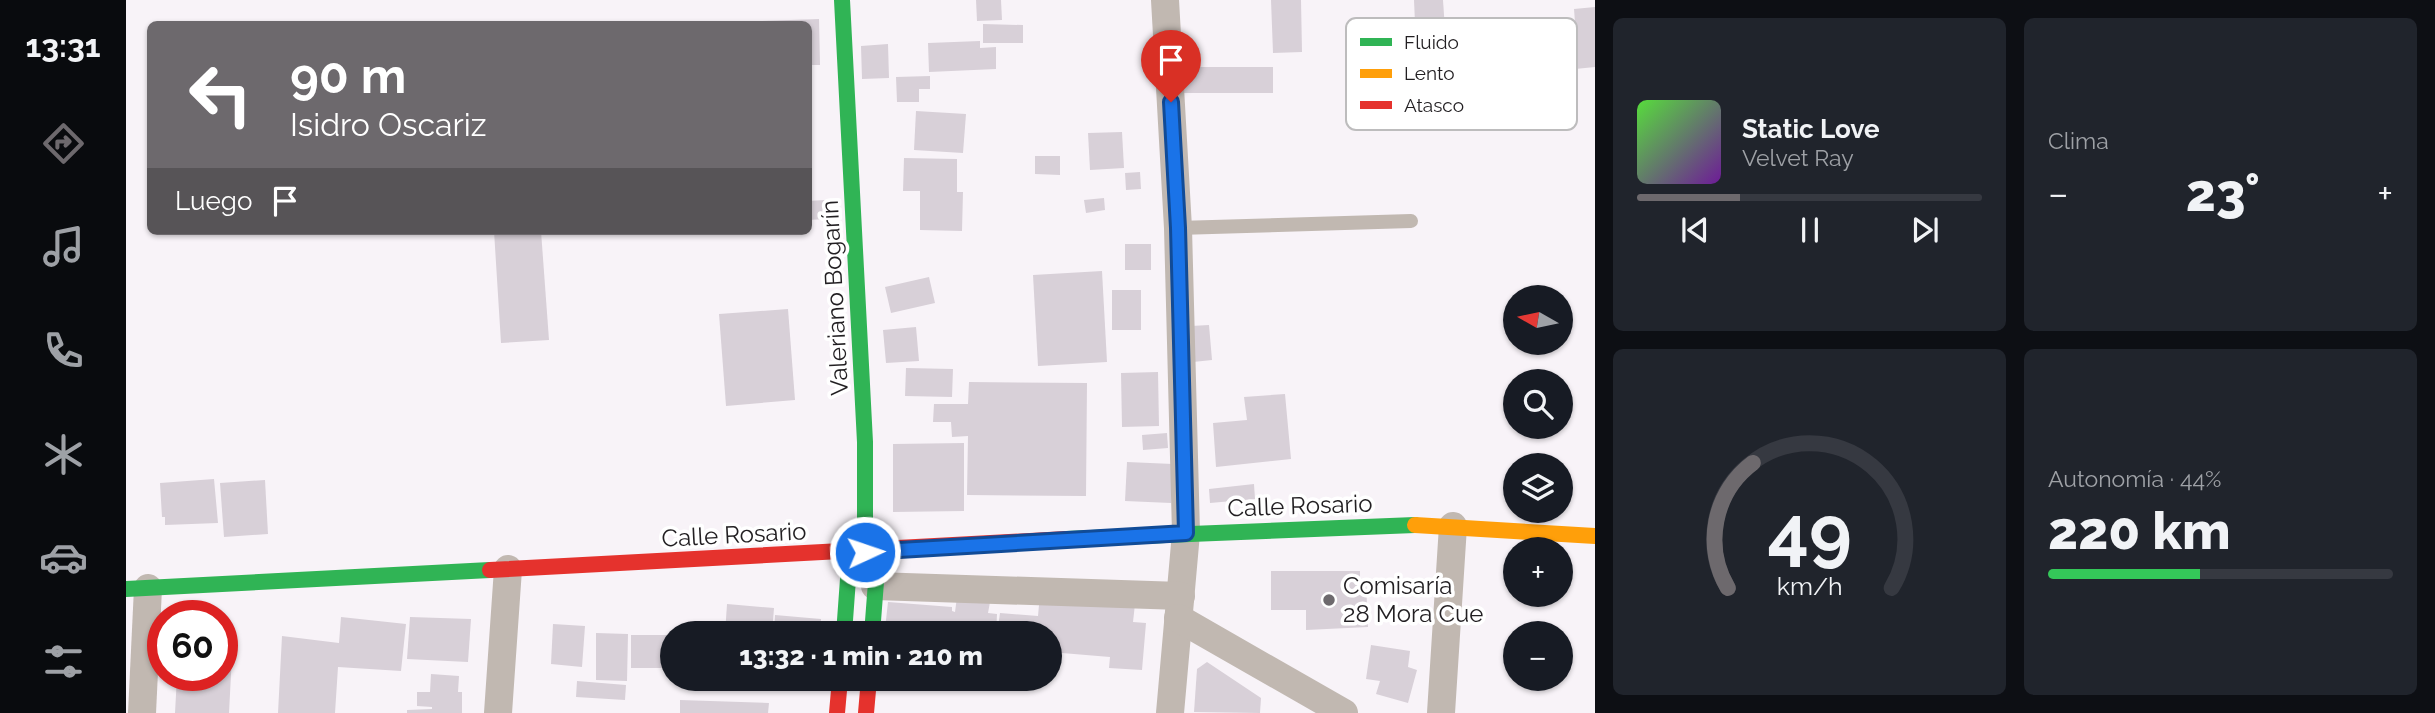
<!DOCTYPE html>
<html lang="es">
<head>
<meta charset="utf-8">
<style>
  body { margin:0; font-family:Raleway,sans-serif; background:#20242c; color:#f1f3f6; height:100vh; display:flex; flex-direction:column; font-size:26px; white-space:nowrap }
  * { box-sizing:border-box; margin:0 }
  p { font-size:23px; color:#9ea1a6 }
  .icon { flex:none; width:38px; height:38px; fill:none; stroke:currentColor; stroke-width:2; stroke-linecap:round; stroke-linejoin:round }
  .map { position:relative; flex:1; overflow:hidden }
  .sheet { display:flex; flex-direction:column; gap:18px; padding:18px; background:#0d0f14; width:840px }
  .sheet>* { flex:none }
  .banner { position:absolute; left:21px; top:21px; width:665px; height:214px; border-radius:10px; box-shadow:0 2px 5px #0004; background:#6d696d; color:#fff; overflow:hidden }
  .needle { width:46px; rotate:279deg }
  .fabs { position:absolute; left:1377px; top:285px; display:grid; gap:14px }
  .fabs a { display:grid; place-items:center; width:70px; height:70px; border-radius:50%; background:#171b24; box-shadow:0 2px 5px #0004; font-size:35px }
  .speed { position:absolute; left:21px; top:600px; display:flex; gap:14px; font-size:35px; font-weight:700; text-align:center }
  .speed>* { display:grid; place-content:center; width:91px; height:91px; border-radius:50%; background:#171b24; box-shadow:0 2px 5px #0004; line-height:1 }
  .speed .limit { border:10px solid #d22; background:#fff; color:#111 }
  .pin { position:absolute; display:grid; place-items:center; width:60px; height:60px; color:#fff; margin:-72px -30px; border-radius:50% 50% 50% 0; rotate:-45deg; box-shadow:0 0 7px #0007 }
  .pin .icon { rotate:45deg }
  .me { position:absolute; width:77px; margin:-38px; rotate:87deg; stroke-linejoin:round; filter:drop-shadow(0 0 5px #0008) }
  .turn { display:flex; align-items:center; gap:24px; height:147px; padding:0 28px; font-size:32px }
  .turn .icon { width:91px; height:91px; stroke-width:2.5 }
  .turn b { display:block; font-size:49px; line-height:60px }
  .then { display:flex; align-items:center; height:66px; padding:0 28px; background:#0003; gap:14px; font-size:26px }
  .big { font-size:52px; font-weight:800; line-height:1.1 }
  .sheet .widget { flex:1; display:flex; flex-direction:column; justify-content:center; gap:10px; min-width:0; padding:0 24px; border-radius:10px; background:#20242c }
  .sheet .dial { align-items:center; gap:0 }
  .dial svg { height:182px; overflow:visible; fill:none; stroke:#363941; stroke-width:7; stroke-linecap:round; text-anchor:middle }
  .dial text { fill:#f1f3f6; stroke:none }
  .song { display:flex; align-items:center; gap:21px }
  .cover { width:84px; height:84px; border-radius:10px; background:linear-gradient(135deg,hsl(110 70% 55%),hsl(280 70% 35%)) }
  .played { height:7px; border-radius:4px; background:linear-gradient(90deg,#6d696d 30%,#363941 30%) }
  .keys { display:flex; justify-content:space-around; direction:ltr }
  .heat { display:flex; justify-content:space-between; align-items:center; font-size:38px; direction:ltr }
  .charge { height:10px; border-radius:5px; background:linear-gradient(90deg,#34c759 44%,#363941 0) }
  .sheet .tiles { flex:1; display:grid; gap:18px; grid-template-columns:repeat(2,1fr) }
  .trip { position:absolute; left:534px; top:621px; width:402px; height:70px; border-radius:35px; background:#171b24; box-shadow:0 2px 5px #0004; font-weight:800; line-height:70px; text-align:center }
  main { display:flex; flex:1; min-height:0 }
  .dock { display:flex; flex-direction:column; width:126px; justify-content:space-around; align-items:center; background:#090b0e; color:#9ea1a6 }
  .dock .icon { width:49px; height:49px }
  .dock .on { color:#6d696d }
  .dock b { font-size:32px; color:#f1f3f6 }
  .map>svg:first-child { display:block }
  .building { fill:#d8d0d8 }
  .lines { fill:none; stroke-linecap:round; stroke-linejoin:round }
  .lane { stroke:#c1b8b1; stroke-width:14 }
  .street { stroke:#c1b8b1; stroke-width:28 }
  .fast { stroke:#30b455; stroke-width:16 }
  .slow { stroke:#ff9f0a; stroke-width:16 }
  .jam { stroke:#e5322d; stroke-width:16 }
  .route-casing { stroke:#114b97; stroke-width:18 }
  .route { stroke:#1a73e8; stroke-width:12 }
  .poi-dot { fill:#6d696d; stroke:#fff; stroke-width:2.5 }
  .labels { text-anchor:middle; stroke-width:7; stroke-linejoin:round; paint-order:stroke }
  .street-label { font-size:24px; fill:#221f22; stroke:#fff }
  .poi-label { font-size:24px; fill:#221f22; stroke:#fff; text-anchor:start }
  .key { fill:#fff; stroke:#bdbcbd; stroke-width:2 }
  .key-label { font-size:19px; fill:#221f22 }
</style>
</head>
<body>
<main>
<nav class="dock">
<b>13:31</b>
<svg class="icon on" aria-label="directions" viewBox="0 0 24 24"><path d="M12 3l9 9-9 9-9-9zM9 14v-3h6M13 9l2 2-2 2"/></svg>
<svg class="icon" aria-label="music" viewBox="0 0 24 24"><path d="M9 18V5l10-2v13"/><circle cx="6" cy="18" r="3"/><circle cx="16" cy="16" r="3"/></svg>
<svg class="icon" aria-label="phone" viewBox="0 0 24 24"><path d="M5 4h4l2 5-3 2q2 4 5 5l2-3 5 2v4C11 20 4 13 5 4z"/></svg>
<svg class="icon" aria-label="climate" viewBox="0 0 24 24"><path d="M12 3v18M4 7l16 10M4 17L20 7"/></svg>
<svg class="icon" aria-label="car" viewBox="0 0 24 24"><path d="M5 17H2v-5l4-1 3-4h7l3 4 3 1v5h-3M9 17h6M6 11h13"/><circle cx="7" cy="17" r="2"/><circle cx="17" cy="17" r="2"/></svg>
<svg class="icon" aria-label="filters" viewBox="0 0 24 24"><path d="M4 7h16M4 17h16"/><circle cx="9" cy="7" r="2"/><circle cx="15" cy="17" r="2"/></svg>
</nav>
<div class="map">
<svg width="1469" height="713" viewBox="0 0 1469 713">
  <rect width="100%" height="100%" fill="#f8f3f8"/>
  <g class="building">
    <path d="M850,0h25l1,20 -25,1z"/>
    <path d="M1145,0h30l1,52 -29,1z"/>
    <path d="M1288,0h29l3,44 -30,2z"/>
    <path d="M1469,7v60l-20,2 -2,-19 4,-1 -3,-40z"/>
    <path d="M693,19l1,46h-12v-41h-47v-3z"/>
    <path d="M857,24l40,1v18h-40z"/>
    <path d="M854,41v7l16,-1v22l-67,3 -1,-29z"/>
    <path d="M762,44l1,34 -27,1 -1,-33z"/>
    <rect x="1054" y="67" width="93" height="26"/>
    <path d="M804,76v13h-11v13h-22l-1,-25z"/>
    <path d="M790,111l50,3 -3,39 -49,-3z"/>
    <path d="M996,132l2,36 -34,2 -2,-37z"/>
    <path d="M909,156h25v19l-25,-1z"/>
    <path d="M778,158l53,1v33h6l-1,39 -42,-1v-39h-17z"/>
    <path d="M1014,172l1,17 -15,1 -1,-17z"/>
    <path d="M978,198l1,12 -19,3 -2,-13z"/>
    <path d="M699,200l1,19 -18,1v-19z"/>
    <path d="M368,231h47l8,109 -48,3z"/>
    <rect x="999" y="244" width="26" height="26"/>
    <path d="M976,271l5,91 -69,4 -5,-91z"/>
    <path d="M803,277l6,26 -44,10 -6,-26z"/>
    <rect x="986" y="290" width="29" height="40"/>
    <path d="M662,309l7,91 -69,6 -7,-92z"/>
    <path d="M1083,325l3,35 -19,2 -2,-36z"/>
    <path d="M790,327l3,34 -33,2 -3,-33z"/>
    <path d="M780,368l47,1 -1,28 -47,-1z"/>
    <path d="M1032,372l1,54 -37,1 -1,-54z"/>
    <path d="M843,382l118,1 -1,113 -119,-1 1,-59 -16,1 -1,-15h-18l1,-18h34z"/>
    <path d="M1159,394l6,65 -75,8 -3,-44 34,-3 -3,-23z"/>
    <path d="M1041,433l1,15 -25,2 -1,-15z"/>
    <path d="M838,443v68l-71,1v-68z"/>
    <path d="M1001,462l46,2 -2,39 -46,-2z"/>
    <path d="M88,479l4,44 -53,2v-8h-3l-2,-34z"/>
    <path d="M139,480l3,54 -44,3 -4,-54z"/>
    <path d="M1128,484l1,15 -45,4 -1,-14z"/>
    <path d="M1145,571h89v12l6,-1 2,45 -62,3v-20h-35z"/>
    <path d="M914,594l95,10 -2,18 13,1 -4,47 -33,-2 1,-11 -60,-5v-18h-53l3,-21 38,3z"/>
    <path d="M831,597l33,5 -2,11 9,1 -1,20h-64l-2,-4v4h-17l-28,-5 3,-27 64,5v4l3,1z"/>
    <path d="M601,604l47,4 -2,26h-47z"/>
    <path d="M649,615l46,4 -1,15h-46z"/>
    <path d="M215,617l65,7 -5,47 -63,-4 -3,46h-57l4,-77 57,7z"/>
    <path d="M284,617l61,2 -3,43 -61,-3z"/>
    <path d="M564,621l32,2 -1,11h-32z"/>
    <path d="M427,624l32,2 -3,41 -31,-3z"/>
    <path d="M470,633l32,1 -1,47 -31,-1z"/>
    <rect x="505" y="635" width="41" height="33"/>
    <path d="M1245,645l39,6 -2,16 9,3 -9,33 -32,-9 4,-13 -14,-2z"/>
    <path d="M96,655h10l-3,58h-54l2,-37h45z"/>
    <path d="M1081,662l54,36 -1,15 -66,-1 3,-43z"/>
    <path d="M305,674l28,2 -1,16h4v21h-55v-3l25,-1v-2l-15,-1v-14h13z"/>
    <path d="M595,679h32l-1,9 -31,-3z"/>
    <path d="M451,681l49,4 -1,15 -49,-3z"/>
    <path d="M554,700l89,3 -1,10h-88z"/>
  </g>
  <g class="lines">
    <path class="lane" d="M1052,228l233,-7"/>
    <g class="street">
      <path d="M1039,0l13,228 8,305 -16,180"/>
      <path d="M749,586l306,10"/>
      <path d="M1052,618l166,95"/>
      <path d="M16,713l6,-125"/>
      <path d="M372,713l10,-144"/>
      <path d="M1315,713l12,-187"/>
    </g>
    <g class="fast">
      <path d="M716,0l23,442v110l11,30 -4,52"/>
      <path d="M940,539l349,-14"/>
      <path d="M0,589l364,-19"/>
      <path d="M718,634l4,-55 17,-27"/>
    </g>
    <path class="slow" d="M1289,525l180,11"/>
    <g class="jam">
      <path d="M364,570l576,-31"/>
      <path d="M711,713l3,-34"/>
      <path d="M740,713l3,-34"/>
    </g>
  </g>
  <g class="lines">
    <g class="route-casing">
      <path id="route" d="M739,552l321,-19 -8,-305 -7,-126"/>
    </g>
    <use href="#route" class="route"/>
  </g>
  <circle class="poi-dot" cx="1203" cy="600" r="7"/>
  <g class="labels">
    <g class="street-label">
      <text transform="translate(709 298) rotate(-93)" y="8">Valeriano Bogarín</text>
      <text transform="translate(1174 506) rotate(-2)" y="8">Calle Rosario</text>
      <text transform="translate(608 535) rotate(-3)" y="8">Calle Rosario</text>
    </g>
    <g class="poi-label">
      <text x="1217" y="594">Comisaría<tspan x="1217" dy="28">28 Mora Cue</tspan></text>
    </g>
  </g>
  <rect x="1220" y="18" width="231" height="112" rx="10" class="key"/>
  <rect x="1234" y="38" width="32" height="8" fill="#30b455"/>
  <rect x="1234" y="69" width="32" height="9" fill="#ff9f0a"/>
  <rect x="1234" y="101" width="32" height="8" fill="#e5322d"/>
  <g class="key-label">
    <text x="1278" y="49">Fluido</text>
    <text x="1278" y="80">Lento</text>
    <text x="1278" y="112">Atasco</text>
  </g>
</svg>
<div class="fabs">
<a><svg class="needle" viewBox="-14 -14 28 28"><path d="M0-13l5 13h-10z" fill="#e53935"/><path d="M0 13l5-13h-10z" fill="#9ea1a6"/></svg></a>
<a><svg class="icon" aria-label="search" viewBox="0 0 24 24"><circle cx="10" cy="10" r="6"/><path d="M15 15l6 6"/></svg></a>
<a><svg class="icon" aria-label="layers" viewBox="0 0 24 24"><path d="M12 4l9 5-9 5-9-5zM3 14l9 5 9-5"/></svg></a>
<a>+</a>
<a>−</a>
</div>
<div class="speed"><div class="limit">60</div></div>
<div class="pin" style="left:1045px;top:102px;background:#d93025"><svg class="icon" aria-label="arrive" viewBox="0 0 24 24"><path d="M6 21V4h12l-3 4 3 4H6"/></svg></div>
<svg class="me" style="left:739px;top:552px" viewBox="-20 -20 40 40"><circle r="17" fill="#1a73e8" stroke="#fff" stroke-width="3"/><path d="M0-11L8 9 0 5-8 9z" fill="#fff"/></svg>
<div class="trip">13:32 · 1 min · 210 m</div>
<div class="banner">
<div class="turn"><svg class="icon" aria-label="left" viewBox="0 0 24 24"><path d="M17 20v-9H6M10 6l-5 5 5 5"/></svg><div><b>90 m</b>Isidro Oscariz</div></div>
<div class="then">Luego<svg class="icon" aria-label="arrive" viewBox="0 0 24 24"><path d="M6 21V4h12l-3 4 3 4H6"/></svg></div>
</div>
</div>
<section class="sheet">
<div class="tiles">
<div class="widget">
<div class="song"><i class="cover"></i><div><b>Static Love</b><p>Velvet Ray</p></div></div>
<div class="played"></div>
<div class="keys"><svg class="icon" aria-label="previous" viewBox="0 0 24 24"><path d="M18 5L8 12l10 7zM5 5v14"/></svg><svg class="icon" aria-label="pause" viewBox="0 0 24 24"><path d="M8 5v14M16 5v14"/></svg><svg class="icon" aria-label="next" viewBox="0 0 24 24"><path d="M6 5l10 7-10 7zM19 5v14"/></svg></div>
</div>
<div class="widget"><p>Clima</p>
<div class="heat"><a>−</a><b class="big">23°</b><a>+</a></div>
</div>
<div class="widget dial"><svg viewBox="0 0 100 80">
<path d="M14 69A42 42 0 1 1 86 69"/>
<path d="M14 69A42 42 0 0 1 25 14" stroke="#6d696d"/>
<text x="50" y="56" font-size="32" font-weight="700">49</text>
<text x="50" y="72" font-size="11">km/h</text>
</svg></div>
<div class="widget"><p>Autonomía · 44%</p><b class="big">220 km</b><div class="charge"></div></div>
</div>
</section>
</main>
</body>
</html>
